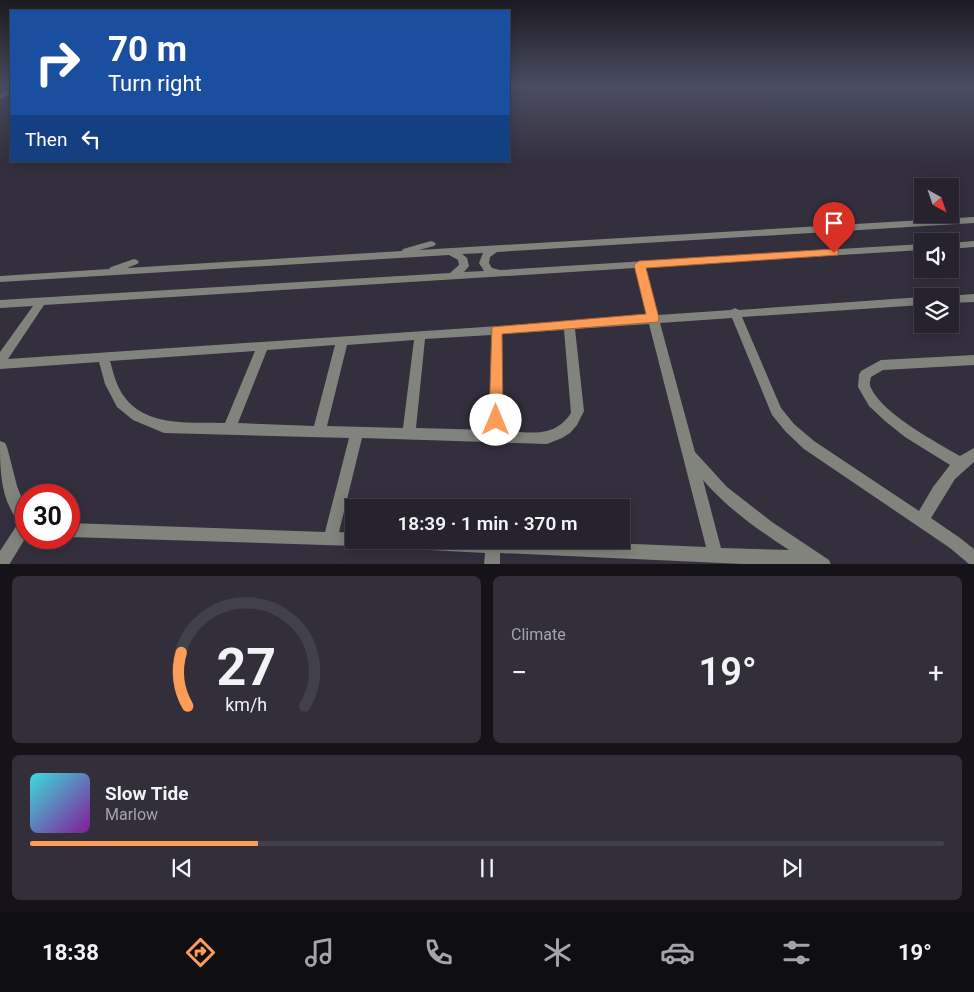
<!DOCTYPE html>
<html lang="en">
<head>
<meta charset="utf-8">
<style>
  body { margin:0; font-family:Roboto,sans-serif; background:#322f3a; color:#f1f3f6; height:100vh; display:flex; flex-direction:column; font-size:19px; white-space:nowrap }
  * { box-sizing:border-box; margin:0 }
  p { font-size:16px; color:#a4a4aa }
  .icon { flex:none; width:28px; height:28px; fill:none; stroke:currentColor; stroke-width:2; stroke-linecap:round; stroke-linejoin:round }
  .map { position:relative; height:564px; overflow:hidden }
  .drawer { display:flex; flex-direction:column; gap:12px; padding:12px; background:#151319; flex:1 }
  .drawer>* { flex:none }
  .guide { position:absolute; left:10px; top:10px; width:500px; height:152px; border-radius:0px; box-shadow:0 2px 12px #0003,0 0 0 1px #42404a; background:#1a4fa0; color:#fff; overflow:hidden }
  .needle { width:32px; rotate:140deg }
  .controls { position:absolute; left:914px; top:178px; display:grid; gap:10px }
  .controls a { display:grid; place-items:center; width:45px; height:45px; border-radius:0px; background:#26232e; box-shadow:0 2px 12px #0003,0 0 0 1px #42404a; font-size:25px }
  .speed { position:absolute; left:15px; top:484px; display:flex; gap:10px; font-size:25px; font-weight:700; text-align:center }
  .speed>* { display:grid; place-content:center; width:65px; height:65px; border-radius:50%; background:#26232e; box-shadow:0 2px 12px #0003,0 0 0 1px #42404a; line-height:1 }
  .speed .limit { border:8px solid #d22; background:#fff; color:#111 }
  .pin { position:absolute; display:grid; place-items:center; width:42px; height:42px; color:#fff; margin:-51px -21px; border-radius:50% 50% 50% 0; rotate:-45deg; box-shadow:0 0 5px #0007 }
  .pin .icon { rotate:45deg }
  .me { position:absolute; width:55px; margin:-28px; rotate:0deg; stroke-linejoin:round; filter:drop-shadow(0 0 4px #0008) }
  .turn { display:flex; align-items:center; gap:18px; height:105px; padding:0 15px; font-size:22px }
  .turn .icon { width:65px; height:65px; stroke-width:2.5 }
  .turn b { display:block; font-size:35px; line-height:42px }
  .then { display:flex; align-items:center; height:48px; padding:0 15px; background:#0003; gap:10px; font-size:19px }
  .big { font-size:38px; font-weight:600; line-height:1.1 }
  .drawer .card { flex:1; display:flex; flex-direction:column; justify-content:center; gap:8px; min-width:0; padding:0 18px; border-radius:8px; background:#322f3a }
  .drawer .dial { align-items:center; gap:0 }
  .dial svg { height:130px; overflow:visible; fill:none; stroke:#42404a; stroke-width:7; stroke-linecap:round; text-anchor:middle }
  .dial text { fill:#f1f3f6; stroke:none }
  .song { display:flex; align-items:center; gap:15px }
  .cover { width:60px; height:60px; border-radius:8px; background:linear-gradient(135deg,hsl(180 70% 55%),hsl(290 70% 35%)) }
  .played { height:5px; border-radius:2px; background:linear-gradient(90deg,#fd9c56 25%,#42404a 25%) }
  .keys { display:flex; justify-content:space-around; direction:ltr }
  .heat { display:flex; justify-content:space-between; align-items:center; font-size:28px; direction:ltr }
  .drawer .tiles { flex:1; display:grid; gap:12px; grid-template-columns:1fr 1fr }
  .card:last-child { grid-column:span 2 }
  .trip { position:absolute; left:345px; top:499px; width:285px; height:50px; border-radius:0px; background:#26232e; box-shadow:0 2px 12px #0003,0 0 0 1px #42404a; font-weight:600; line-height:50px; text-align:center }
  .menu { display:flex; height:80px; justify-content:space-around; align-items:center; background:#0f0e12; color:#a4a4aa }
  .menu .icon { width:35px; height:35px }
  .menu .active { color:#fd9c56 }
  .menu b { font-size:22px; color:#f1f3f6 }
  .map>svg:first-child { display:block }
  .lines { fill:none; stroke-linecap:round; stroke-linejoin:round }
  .minor { fill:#81847c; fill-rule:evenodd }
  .route { fill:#fd9c56; stroke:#a46538 }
</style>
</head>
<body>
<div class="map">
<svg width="974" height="565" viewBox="0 0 974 565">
  <rect width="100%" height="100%" fill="#332f3d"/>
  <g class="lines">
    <g class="minor">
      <path d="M11,89v4l-11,6v-5z"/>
      <path d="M974,217v6l-477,29 -7,5 -1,6 3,5 8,2 422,-26v6l-277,17 13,48 73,-5 4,-2 4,2 183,-13v8l-180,12 39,91 13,16 20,17 105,70 14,-24 17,-22 -45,-28 -20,-16 -16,-15 -11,-19 1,-12 2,-4 20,-11 93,-5v10l-91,5 -12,7c-1,4 -2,8 0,11 12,26 65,54 89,68l14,-8v14l-19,17 -24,39 29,20 14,11v16l-5,-1 -19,-16 -146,-99 -18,-17 -14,-17 -40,-97 -72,5 35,129 32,35 45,35 57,38 2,5h-66l-265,-12v12h-16l1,-12 -129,-7 -287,-9v-14l256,9 24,-94 -185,-5 -31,-13 -16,-13 -12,-23 -6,-22 -99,7v-17l33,-46 -33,2v-8l450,-27 9,-8 -1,-5 -9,-5 -449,27v-6l109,-7 2,-2 23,-8 3,1 2,2 -2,2 -10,4 275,-17 1,-2 28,-8 3,1 2,2 -2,2 -15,4zM483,253l-4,10 5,8 -20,1 5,-6 -2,-8 -5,-4zM635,268l12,48 -639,43 36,-54zM649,324l57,223 -168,-7h-184v-7l-15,-1 23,-94 185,6 15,-6 8,-5 7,-8 7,-14 -9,-82zM564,330l7,83c-17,26 -42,19 -69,18l-1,-97zM491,335l-1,95 -74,-2 9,-89zM414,340l-11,88 -76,-2 20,-81zM335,345l-21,81 -76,-3 29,-73zM255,351l-30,72c-35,-1 -85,5 -105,-33 -5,-9 -7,-19 -10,-29zM703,480c24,28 55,50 86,70l-68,-2z"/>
      <path d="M974,241v6l-24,2v-6z"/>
      <path d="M974,294v8l-24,1v-7h-3z"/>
      <path d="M0,441l5,2 2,4 10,39 9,23v28l-17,28h-9v-14l19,-29c-19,-23 -19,-53 -19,-81z"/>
    </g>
  </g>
  <linearGradient id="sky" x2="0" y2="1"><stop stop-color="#1c1a22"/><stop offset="0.52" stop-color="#4a4d62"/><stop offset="1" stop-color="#4a4d62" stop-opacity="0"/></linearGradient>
  <rect width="974" height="165" fill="url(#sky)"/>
  <path class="route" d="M834,249l4,1v5l-192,13 13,50 -1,4 -156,12 1,86 -2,4 -5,2 -5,-2 -2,-4 3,-93 154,-13 -12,-49 5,-4z"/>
</svg>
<div class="controls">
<a><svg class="needle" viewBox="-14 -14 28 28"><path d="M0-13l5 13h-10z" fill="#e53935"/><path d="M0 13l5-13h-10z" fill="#a4a4aa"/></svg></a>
<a><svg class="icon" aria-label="sound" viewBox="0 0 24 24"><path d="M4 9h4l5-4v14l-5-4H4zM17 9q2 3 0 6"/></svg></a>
<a><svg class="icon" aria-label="layers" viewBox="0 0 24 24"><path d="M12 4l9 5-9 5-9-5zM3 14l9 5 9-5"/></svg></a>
</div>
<div class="speed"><div class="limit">30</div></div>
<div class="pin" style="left:834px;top:253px;background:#d93025"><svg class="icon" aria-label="arrive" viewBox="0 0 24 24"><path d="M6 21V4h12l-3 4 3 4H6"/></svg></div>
<svg class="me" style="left:496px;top:420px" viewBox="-20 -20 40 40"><circle r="19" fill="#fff"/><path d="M0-13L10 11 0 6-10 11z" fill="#fd9c56"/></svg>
<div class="trip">18:39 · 1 min · 370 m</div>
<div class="guide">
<div class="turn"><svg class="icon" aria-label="right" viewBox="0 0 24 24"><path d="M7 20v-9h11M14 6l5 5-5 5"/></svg><div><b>70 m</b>Turn right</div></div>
<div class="then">Then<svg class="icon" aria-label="left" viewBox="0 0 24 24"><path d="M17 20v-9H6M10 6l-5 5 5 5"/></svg></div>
</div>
</div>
<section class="drawer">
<div class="tiles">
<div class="card dial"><svg viewBox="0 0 100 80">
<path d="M14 69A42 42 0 1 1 86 69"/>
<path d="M14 69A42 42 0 0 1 10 36" stroke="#fd9c56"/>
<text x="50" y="56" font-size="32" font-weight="700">27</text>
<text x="50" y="72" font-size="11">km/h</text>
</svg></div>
<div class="card"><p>Climate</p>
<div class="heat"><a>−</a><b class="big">19°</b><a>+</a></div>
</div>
<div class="card">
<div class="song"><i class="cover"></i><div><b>Slow Tide</b><p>Marlow</p></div></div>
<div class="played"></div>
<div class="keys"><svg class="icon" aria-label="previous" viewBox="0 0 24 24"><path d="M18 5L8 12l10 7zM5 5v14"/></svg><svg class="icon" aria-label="pause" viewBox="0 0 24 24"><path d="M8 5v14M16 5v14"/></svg><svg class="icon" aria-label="next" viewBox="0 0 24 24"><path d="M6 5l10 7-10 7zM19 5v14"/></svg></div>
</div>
</div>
</section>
<nav class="menu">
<b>18:38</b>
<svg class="icon active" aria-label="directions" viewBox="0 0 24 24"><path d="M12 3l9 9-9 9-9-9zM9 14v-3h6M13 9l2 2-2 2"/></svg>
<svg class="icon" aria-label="music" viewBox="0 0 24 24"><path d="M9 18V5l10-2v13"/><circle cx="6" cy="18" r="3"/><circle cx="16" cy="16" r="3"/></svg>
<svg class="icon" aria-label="phone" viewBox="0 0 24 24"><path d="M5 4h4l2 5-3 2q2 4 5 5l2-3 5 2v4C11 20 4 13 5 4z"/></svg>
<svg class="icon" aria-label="climate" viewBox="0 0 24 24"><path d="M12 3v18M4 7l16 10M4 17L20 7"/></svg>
<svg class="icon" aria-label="car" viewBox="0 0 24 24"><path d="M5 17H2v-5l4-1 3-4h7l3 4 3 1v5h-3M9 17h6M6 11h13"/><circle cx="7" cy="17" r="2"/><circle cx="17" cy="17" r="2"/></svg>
<svg class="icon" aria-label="filters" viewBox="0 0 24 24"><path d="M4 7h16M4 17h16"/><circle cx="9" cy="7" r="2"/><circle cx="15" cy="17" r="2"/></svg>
<b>19°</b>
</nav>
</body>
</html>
